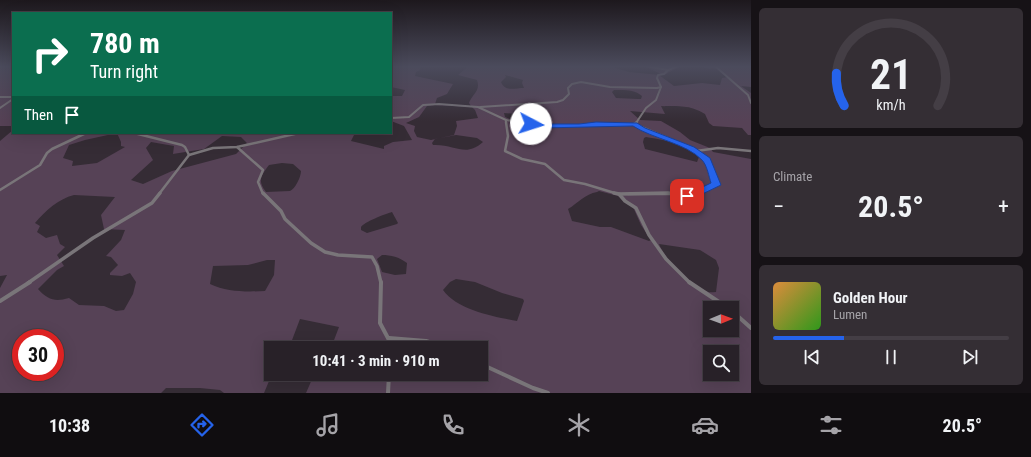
<!DOCTYPE html>
<html lang="en">
<head>
<meta charset="utf-8">
<style>
  body { margin:0; font-family:"Roboto Condensed",sans-serif; background:#342e34; color:#f1f3f6; height:100vh; display:flex; flex-direction:column; font-size:15px; white-space:nowrap }
  * { box-sizing:border-box; margin:0 }
  p { font-size:13px; color:#a5a3a8 }
  .icon { flex:none; width:22px; height:22px; fill:none; stroke:currentColor; stroke-width:2; stroke-linecap:round; stroke-linejoin:round }
  .map { position:relative; flex:1; overflow:hidden }
  .details { display:flex; flex-direction:column; gap:8px; padding:8px; background:#161216; width:280px }
  .details>* { flex:none }
  .guide { position:absolute; left:12px; top:12px; width:380px; height:122px; border-radius:0px; box-shadow:0 4px 16px #0002,0 0 0 1px #443e45; background:#0b6e4f; color:#fff; overflow:hidden }
  .needle { width:26px; rotate:89deg }
  .buttons { position:absolute; left:703px; top:301px; display:grid; gap:8px }
  .buttons a { display:grid; place-items:center; width:36px; height:36px; border-radius:0px; background:#282128; box-shadow:0 4px 16px #0002,0 0 0 1px #443e45; font-size:20px }
  .speed { position:absolute; left:12px; top:329px; display:flex; gap:8px; font-size:20px; font-weight:700; text-align:center }
  .speed>* { display:grid; place-content:center; width:52px; height:52px; border-radius:50%; background:#282128; box-shadow:0 4px 16px #0002,0 0 0 1px #443e45; line-height:1 }
  .speed .limit { border:6px solid #d22; background:#fff; color:#111 }
  .pin { position:absolute; display:grid; place-items:center; width:34px; height:34px; color:#fff; margin:-17px; border-radius:8px; box-shadow:0 2px 6px #0006 }
  .me { position:absolute; width:44px; margin:-22px; rotate:95deg; stroke-linejoin:round; filter:drop-shadow(0 0 3px #0008) }
  .turn { display:flex; align-items:center; gap:14px; height:84px; padding:0 12px; font-size:18px }
  .turn .icon { width:52px; height:52px; stroke-width:2.5 }
  .turn b { display:block; font-size:28px; line-height:34px }
  .then { display:flex; align-items:center; height:38px; padding:0 12px; background:#0003; gap:8px; font-size:15px }
  .big { font-size:30px; font-weight:700; line-height:1.1 }
  .details .widget { flex:1; display:flex; flex-direction:column; justify-content:center; gap:6px; min-width:0; padding:0 14px; border-radius:6px; background:#342e34 }
  .details .dial { align-items:center; gap:0 }
  .dial svg { height:104px; overflow:visible; fill:none; stroke:#443e45; stroke-width:7; stroke-linecap:round; text-anchor:middle }
  .dial text { fill:#f1f3f6; stroke:none }
  .song { display:flex; align-items:center; gap:12px }
  .cover { width:48px; height:48px; border-radius:6px; background:linear-gradient(135deg,hsl(30 70% 55%),hsl(110 70% 35%)) }
  .played { height:4px; border-radius:2px; background:linear-gradient(90deg,#2563eb 30%,#443e45 30%) }
  .keys { display:flex; justify-content:space-around; direction:ltr }
  .heat { display:flex; justify-content:space-between; align-items:center; font-size:22px; direction:ltr }
  .trip { position:absolute; left:264px; top:341px; width:224px; height:40px; border-radius:0px; background:#282128; box-shadow:0 4px 16px #0002,0 0 0 1px #443e45; font-weight:700; line-height:40px; text-align:center }
  .dock { display:flex; height:64px; justify-content:space-around; align-items:center; background:#100d10; color:#a5a3a8 }
  .dock .icon { width:28px; height:28px }
  .dock .active { color:#2563eb }
  .dock b { font-size:18px; color:#f1f3f6 }
  main { display:flex; flex:1; min-height:0 }
  .map>svg:first-child { display:block }
  .green { fill:#564256; fill-rule:evenodd }
  .lines { fill:none; stroke-linecap:round; stroke-linejoin:round }
  .minor-far3 { stroke:#797579; stroke-width:2 }
  .minor-far2 { stroke:#797579; stroke-width:2.5 }
  .minor-far1 { stroke:#797579; stroke-width:3.5 }
  .minor { stroke:#797579; stroke-width:4 }
  .route { fill:#2563eb; stroke:#184099 }
</style>
</head>
<body>
<main>
<div class="map">
<svg width="751" height="393" viewBox="0 0 751 393">
  <rect width="100%" height="100%" fill="#352c35"/>
  <g class="green">
    <rect x="0" y="66" width="13" height="60"/>
    <path d="M391,66h29v4l-4,2 -1,4 38,8 -6,10 -10,4 -2,6 36,2 -2,-3c3,-9 12,-12 8,-23l-19,-5 11,-9h127l16,1 17,5 31,3 1,-1 -17,-8h37l-17,9h-5l15,11 28,-3 18,2 2,-7 6,-1 -10,-8 -7,-1v1l-11,-3 51,1v20l-10,-1 10,7v42h-3l-6,-7 -29,-2 -4,-3 -4,-9c-17,-10 -24,-7 -44,-8l4,8 -35,-3 10,9 21,1 19,11 10,8 20,8 3,4 38,7v234h-445l7,-16 5,-3h163v-26h-150l8,-21 -39,-8 -11,29h-18v26h1l-8,19h-40l-4,-3 -20,-2h-34l-5,5h-161v-105l7,-13 -7,1v-135l13,-11v3h342l-4,8 33,8v-3l9,-4 19,-2 -8,-14 -13,-5v-25h11l3,-6 -14,-3 2,-8 -2,-1zM505,75l18,5 -1,3 2,5c-10,0 -19,4 -23,-6l5,-5zM614,90c10,0 20,-1 28,6l-1,3h-3l-22,-1 -4,-6zM435,105l37,2 3,3 3,8 -22,3 1,5 -3,9 -23,5 -14,-3 -3,-6 1,-5 -9,-3 13,-6 8,-11zM504,113l25,2 2,3c-6,7 -19,2 -26,-1zM117,133l4,9v4l4,1 -28,16 -25,3 1,-5 -10,-3 6,-13 16,-5zM456,135l21,3 6,4c-18,16 -27,2 -50,3l-1,-2 3,-4zM222,136l19,1 6,6 -11,11 -64,17 -29,13 -12,-4 22,-20 -7,-12 5,-6 23,4 -1,8 31,-5zM646,137c13,2 47,8 53,20l-2,5 -52,-13 -2,-7 1,-4zM282,163l11,1 8,7c0,6 -6,18 -11,20l-24,1c-9,-12 -5,-16 3,-27zM599,191l19,5 15,11 8,18 10,15 -2,1 -38,-14h-11l-28,-6 -4,-12c10,-6 17,-15 29,-17zM74,195l41,2 -14,18 3,14 21,1 -4,10 -15,16 5,1 7,8 -8,8v2l12,1 8,-3 6,9 -3,12 -9,16 -8,1 -12,-5 -25,-1 -10,-7c-14,4 -21,2 -31,-9l19,-19 7,-4 -7,-11 8,-8 -5,-3 -3,-9 -11,3 -9,-6 3,-6 -5,-3c10,-12 23,-24 39,-28zM392,212l6,11 -1,1 -30,9 -6,-3v-3c3,-5 24,-13 31,-15zM659,244l41,6 16,10 3,8 -3,24c-4,0 -7,1 -10,-1 -14,-5 -42,-33 -47,-47zM382,255c9,0 17,2 25,8l-1,11 -11,1 -13,-3 -5,-13zM267,260h8l-1,15 -9,16c-19,1 -38,1 -55,-7l3,-18 35,-1zM456,279l19,3 27,11 21,6 1,2 -7,20c-22,-4 -60,-11 -74,-31l7,-8zM710,308h22v22h-22zM21,338h34v34h-34zM710,352h22v22h-22z"/>
  </g>
  <g class="lines">
    <g class="minor-far3">
      <path d="M646,66l22,4 10,-4"/>
      <path d="M715,66l33,29 3,8"/>
      <path d="M0,97h13"/>
      <path d="M480,107l77,-5 6,-2 6,-6 -1,-6 4,-4 9,-2 29,5 47,1 4,-1 -4,-9 1,-3 6,-1 4,-4"/>
      <path d="M0,108l13,-9"/>
      <path d="M391,118l18,-1 14,-12 16,-1 39,3 28,13v3"/>
      <path d="M506,120l17,3"/>
      <path d="M636,123l10,-15 10,-8 5,-13"/>
    </g>
    <g class="minor-far2">
      <path d="M506,122l2,14 -3,15 17,8 23,5 19,16 21,4 33,10"/>
      <path d="M517,122l25,4 92,-2 3,-2"/>
      <path d="M634,124l50,21 17,9 7,8 8,23 -20,9"/>
      <path d="M134,133l48,12 3,2 4,8"/>
      <path d="M237,147l26,23 -5,12 5,12"/>
      <path d="M696,151l22,-3 33,3"/>
      <path d="M0,190l40,-25 7,-12 5,-4 34,-16"/>
      <path d="M159,194l30,-39 24,-7 24,-1 62,-14"/>
      <path d="M628,194h46"/>
    </g>
    <g class="minor-far1">
      <path d="M263,193l18,18 4,8 26,24 14,9 13,3 34,2 5,9 4,17"/>
      <path d="M614,193l5,1 6,7 11,7 13,27 17,24 24,24"/>
      <path d="M619,194l49,-1 23,3 7,-3"/>
      <path d="M28,283l65,-45 59,-35 8,-10"/>
    </g>
    <g class="minor">
      <path d="M381,282l-1,41 9,17 2,8"/>
      <path d="M689,282l39,26"/>
      <path d="M0,301l30,-19"/>
      <path d="M732,311l19,17"/>
      <path d="M389,338l37,3 21,7"/>
      <path d="M481,364l52,24 15,5"/>
      <path d="M388,393l1,-19"/>
    </g>
  </g>
  <linearGradient id="sky" x2="0" y2="1"><stop stop-color="#1d181d"/><stop offset="0.55" stop-color="#4b4b5c"/><stop offset="1" stop-color="#4b4b5c" stop-opacity="0"/></linearGradient>
  <rect width="751" height="121" fill="url(#sky)"/>
  <path class="route" d="M531,122l11,2h37l17,-2 41,1 8,5 49,19 16,11 11,27 -27,13h-11l-1,-2 1,-2 7,-1 21,-10c-2,-6 -4,-18 -9,-23 -16,-17 -49,-21 -69,-34l-91,2 -14,-2v-3z"/>
</svg>
<div class="buttons">
<a><svg class="needle" viewBox="-14 -14 28 28"><path d="M0-13l5 13h-10z" fill="#e53935"/><path d="M0 13l5-13h-10z" fill="#a5a3a8"/></svg></a>
<a><svg class="icon" aria-label="search" viewBox="0 0 24 24"><circle cx="10" cy="10" r="6"/><path d="M15 15l6 6"/></svg></a>
</div>
<div class="speed"><div class="limit">30</div></div>
<div class="pin" style="left:687px;top:196px;background:#d93025"><svg class="icon" aria-label="arrive" viewBox="0 0 24 24"><path d="M6 21V4h12l-3 4 3 4H6"/></svg></div>
<svg class="me" style="left:531px;top:124px" viewBox="-20 -20 40 40"><circle r="19" fill="#fff"/><path d="M0-13L10 11 0 6-10 11z" fill="#2563eb"/></svg>
<div class="trip">10:41 · 3 min · 910 m</div>
<div class="guide">
<div class="turn"><svg class="icon" aria-label="right" viewBox="0 0 24 24"><path d="M7 20v-9h11M14 6l5 5-5 5"/></svg><div><b>780 m</b>Turn right</div></div>
<div class="then">Then<svg class="icon" aria-label="arrive" viewBox="0 0 24 24"><path d="M6 21V4h12l-3 4 3 4H6"/></svg></div>
</div>
</div>
<section class="details">
<div class="widget dial"><svg viewBox="0 0 100 80">
<path d="M14 69A42 42 0 1 1 86 69"/>
<path d="M14 69A42 42 0 0 1 8 44" stroke="#2563eb"/>
<text x="50" y="56" font-size="32" font-weight="700">21</text>
<text x="50" y="72" font-size="11">km/h</text>
</svg></div>
<div class="widget"><p>Climate</p>
<div class="heat"><a>−</a><b class="big">20.5°</b><a>+</a></div>
</div>
<div class="widget">
<div class="song"><i class="cover"></i><div><b>Golden Hour</b><p>Lumen</p></div></div>
<div class="played"></div>
<div class="keys"><svg class="icon" aria-label="previous" viewBox="0 0 24 24"><path d="M18 5L8 12l10 7zM5 5v14"/></svg><svg class="icon" aria-label="pause" viewBox="0 0 24 24"><path d="M8 5v14M16 5v14"/></svg><svg class="icon" aria-label="next" viewBox="0 0 24 24"><path d="M6 5l10 7-10 7zM19 5v14"/></svg></div>
</div>
</section>
</main>
<nav class="dock">
<b>10:38</b>
<svg class="icon active" aria-label="directions" viewBox="0 0 24 24"><path d="M12 3l9 9-9 9-9-9zM9 14v-3h6M13 9l2 2-2 2"/></svg>
<svg class="icon" aria-label="music" viewBox="0 0 24 24"><path d="M9 18V5l10-2v13"/><circle cx="6" cy="18" r="3"/><circle cx="16" cy="16" r="3"/></svg>
<svg class="icon" aria-label="phone" viewBox="0 0 24 24"><path d="M5 4h4l2 5-3 2q2 4 5 5l2-3 5 2v4C11 20 4 13 5 4z"/></svg>
<svg class="icon" aria-label="climate" viewBox="0 0 24 24"><path d="M12 3v18M4 7l16 10M4 17L20 7"/></svg>
<svg class="icon" aria-label="car" viewBox="0 0 24 24"><path d="M5 17H2v-5l4-1 3-4h7l3 4 3 1v5h-3M9 17h6M6 11h13"/><circle cx="7" cy="17" r="2"/><circle cx="17" cy="17" r="2"/></svg>
<svg class="icon" aria-label="filters" viewBox="0 0 24 24"><path d="M4 7h16M4 17h16"/><circle cx="9" cy="7" r="2"/><circle cx="15" cy="17" r="2"/></svg>
<b>20.5°</b>
</nav>
</body>
</html>
